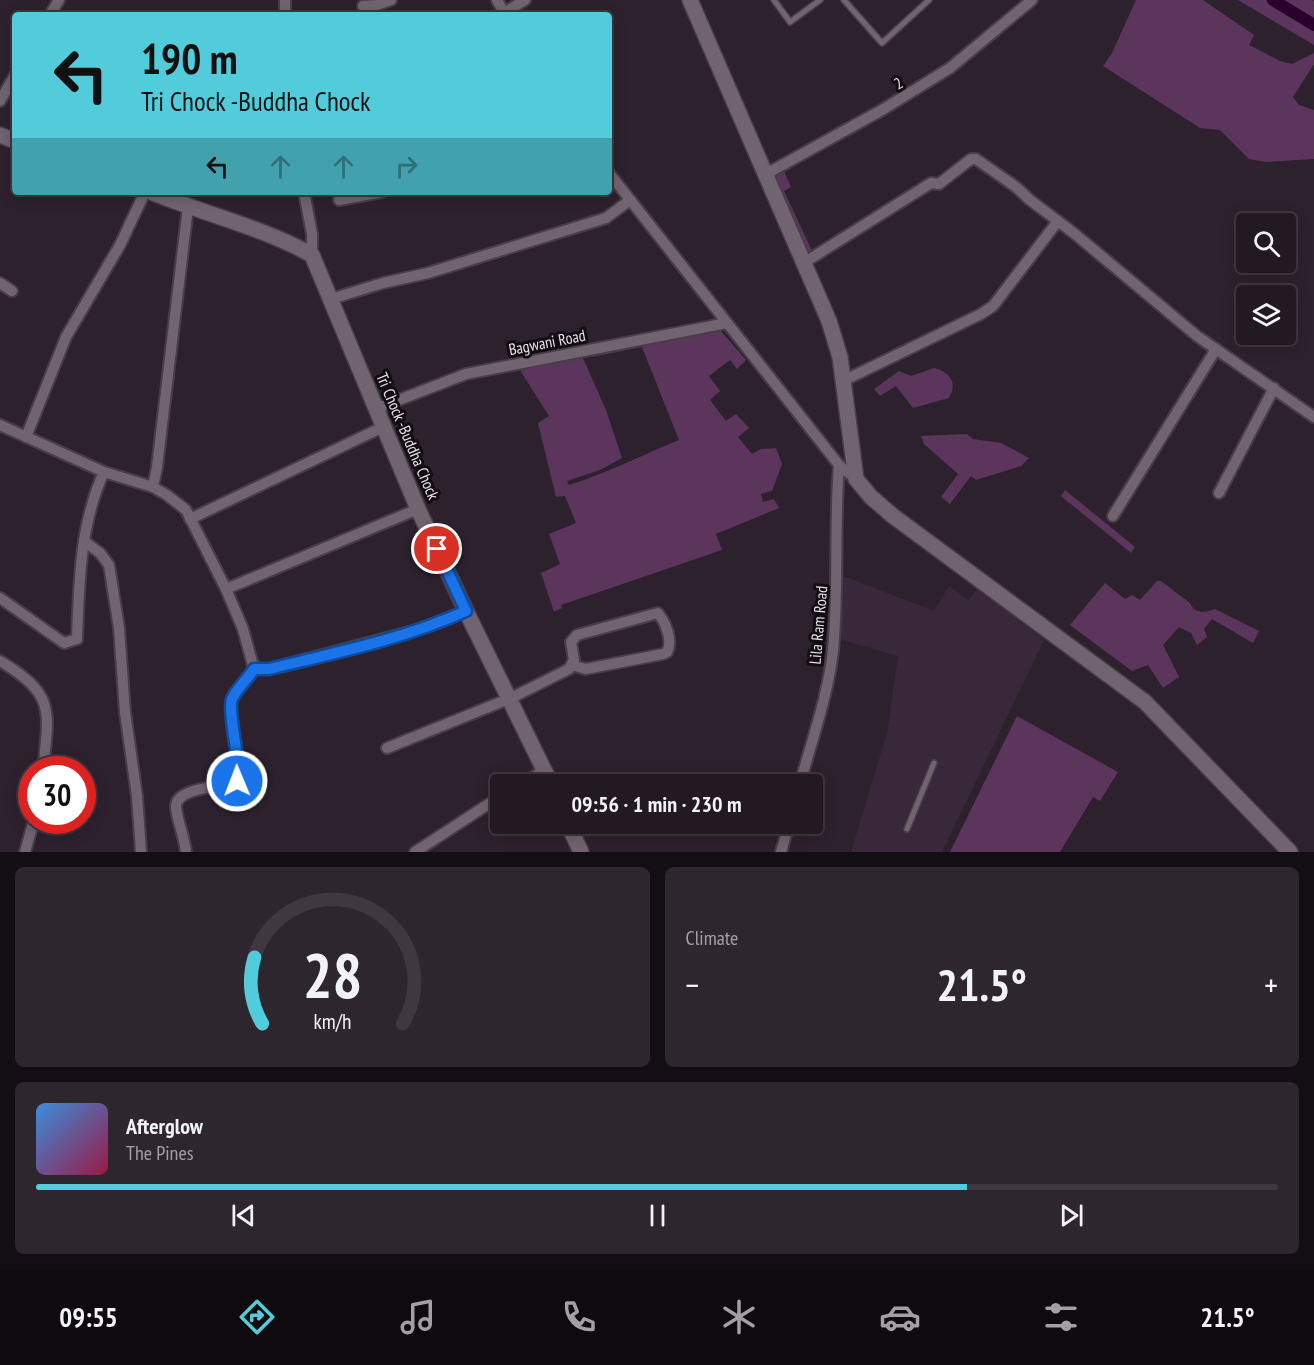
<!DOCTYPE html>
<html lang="en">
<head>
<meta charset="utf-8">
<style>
  body { margin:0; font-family:"PT Sans Narrow",sans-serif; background:#2e262f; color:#f1f3f6; height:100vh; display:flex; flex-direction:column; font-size:22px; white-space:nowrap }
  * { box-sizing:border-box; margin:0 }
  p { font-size:20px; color:#a2a0a5 }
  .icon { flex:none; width:33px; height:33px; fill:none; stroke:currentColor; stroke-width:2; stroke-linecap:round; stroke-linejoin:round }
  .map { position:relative; height:852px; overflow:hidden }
  .details { display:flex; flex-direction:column; gap:15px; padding:15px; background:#130e13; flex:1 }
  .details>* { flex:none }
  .top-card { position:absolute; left:12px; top:12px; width:600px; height:183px; border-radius:6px; box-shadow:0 3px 15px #0003,0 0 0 2px #3f3840; background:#52cbda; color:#111; overflow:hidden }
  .buttons { position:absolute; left:1236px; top:213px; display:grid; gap:12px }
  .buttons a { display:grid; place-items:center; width:60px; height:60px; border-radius:6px; background:#221922; box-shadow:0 3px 15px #0003,0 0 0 2px #3f3840; font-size:30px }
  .speed { position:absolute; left:18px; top:756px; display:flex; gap:12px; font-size:30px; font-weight:700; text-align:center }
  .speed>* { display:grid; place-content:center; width:78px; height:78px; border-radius:50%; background:#221922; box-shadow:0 3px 15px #0003,0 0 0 2px #3f3840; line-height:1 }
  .speed .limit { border:9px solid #d22; background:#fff; color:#111 }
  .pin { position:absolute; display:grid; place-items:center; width:51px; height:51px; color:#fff; margin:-26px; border:3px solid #fff; border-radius:50%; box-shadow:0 2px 6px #0007 }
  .me { position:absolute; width:66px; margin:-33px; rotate:359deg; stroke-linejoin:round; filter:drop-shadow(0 0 4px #0008) }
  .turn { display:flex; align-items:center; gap:21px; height:126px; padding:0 30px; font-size:27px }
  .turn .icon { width:78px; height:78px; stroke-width:2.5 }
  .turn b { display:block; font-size:42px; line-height:51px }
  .lanes { display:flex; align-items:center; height:57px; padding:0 30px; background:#0003; justify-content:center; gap:30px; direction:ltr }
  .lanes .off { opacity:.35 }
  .big { font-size:45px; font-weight:700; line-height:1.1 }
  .details .widget { flex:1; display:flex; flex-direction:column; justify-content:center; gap:9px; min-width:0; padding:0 21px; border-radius:9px; background:#2e262f }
  .details .dial { align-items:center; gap:0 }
  .dial svg { height:156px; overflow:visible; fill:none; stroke:#3f3840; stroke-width:7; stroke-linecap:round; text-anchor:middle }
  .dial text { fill:#f1f3f6; stroke:none }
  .song { display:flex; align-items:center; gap:18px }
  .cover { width:72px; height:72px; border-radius:9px; background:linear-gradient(135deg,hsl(210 70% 55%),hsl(340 70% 35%)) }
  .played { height:6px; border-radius:3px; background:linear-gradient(90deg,#52cbda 75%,#3f3840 75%) }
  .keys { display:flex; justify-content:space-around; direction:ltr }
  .heat { display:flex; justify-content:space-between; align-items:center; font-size:33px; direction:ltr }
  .details .tiles { flex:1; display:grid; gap:15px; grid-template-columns:1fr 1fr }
  .widget:last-child { grid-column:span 2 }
  .trip { position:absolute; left:490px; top:774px; width:333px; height:60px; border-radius:6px; background:#221922; box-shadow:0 3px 15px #0003,0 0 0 2px #3f3840; font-weight:700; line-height:60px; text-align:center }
  .menu { display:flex; height:96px; justify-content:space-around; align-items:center; background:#0e0a0e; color:#a2a0a5 }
  .menu .icon { width:42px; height:42px }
  .menu .on { color:#52cbda }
  .menu b { font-size:27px; color:#f1f3f6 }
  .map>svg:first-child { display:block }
  .built { fill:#392839 }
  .green { fill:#5c355c }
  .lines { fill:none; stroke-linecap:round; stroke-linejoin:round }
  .canal { stroke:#2a002c; stroke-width:12 }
  .lane-casing { stroke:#483d48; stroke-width:8 }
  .street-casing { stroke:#483d48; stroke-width:14 }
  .secondary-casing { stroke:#483d48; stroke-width:18 }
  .lane { stroke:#726371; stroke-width:5 }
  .street { stroke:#726371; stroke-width:10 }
  .secondary { stroke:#726371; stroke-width:15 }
  .route-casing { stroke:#114b97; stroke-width:15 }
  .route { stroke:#1a73e8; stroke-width:10 }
  .labels { text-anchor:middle; stroke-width:6; stroke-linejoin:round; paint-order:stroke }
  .street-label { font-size:16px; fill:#e9e0e9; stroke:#120d12 }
</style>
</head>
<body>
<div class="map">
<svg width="1314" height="852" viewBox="0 0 1314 852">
  <rect width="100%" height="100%" fill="#2d212d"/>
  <path class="built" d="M843,576l91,35 15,-25 19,14 10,-12 66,52 -102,212h-91l36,-119 11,-77 -59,-17z"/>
  <g class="green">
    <path d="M1136,0h67l51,35 -5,10 31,16 12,3 22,-11v11l-21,33 6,8 15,5v49l-48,3 -17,-3 -29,-29 -20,-2 -97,-62 9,-13z"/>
    <path d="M1238,0h74l2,1v44z"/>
    <path d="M783,169l8,18 -7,4 29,62 -4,2 -35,-78 2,-5z"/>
    <path d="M709,330h11l26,30 -9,9 -7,-9 -21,16 11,15 -10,9 16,21 10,-7 13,14 -11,9 14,17 9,-5 15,-1 6,16 -10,27 -11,3 2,8 11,-3 5,9 -63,26 6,16 -161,55 1,3 -8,4 -13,-39 19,-9 -11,-30 27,-11 -11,-27 -9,1 -18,-74 11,-7 -31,-49 64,-11 24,54 16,48 -22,12 -33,11 2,4c38,-12 73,-30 110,-45l-37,-93 -50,10 -3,-5z"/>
    <path d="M934,368c16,4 24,15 15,30l-36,10 -17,-22 -16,10 -6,-7 25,-18 12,5z"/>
    <path d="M967,434l6,5 28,4 28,15 -8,8 -45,14 -5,-4 -21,28 -9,-7 17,-23 -34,-30 -3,-8z"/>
    <path d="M1065,490l70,57 -4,6 -70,-57z"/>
    <path d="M1157,581h4l29,22c4,11 15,10 25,6l44,22 -6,12 -41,-24 -8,10 3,8 -10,8 -6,-12 -12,-6 -16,18 16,32 -16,11 -15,-23 -16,6 -62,-46 35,-42 20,16 7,-4 8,5z"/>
    <path d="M1017,716l101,56 -18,29 -7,-4 -33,55h-110z"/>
  </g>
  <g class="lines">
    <path class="canal" d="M1273,0l41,25"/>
    <g class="lane-casing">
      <g id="lane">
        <path d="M774,0l16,22 30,-22"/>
        <path d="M844,0l38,43 47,-43"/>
        <path d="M907,829l27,-66"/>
      </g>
    </g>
    <g class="street-casing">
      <g id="street">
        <path d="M285,0v15"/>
        <path d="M497,0l8,15"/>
        <path d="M363,6l14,-1 14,-5"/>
        <path d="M504,13l21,-13"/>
        <path d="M50,15l9,-15"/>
        <path d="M0,101l15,-26"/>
        <path d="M609,173l230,292 17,14"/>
        <path d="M766,174l116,-64 68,-42 82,-68"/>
        <path d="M304,192l8,42v21"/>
        <path d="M339,200l43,-8"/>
        <path d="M805,262l126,-79 8,1 32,-25h5l40,28 14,13 45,34 122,102 117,81"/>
        <path d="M0,283l12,8"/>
        <path d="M331,299l52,-16 45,-10 178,-55 24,-18"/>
        <path d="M843,379l6,-1 132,-64 12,-8 65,-85"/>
        <path d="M378,408l88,-34 261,-51"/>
        <path d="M0,425l104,47 49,15 14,8 19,15 40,79 192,-80"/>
        <path d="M26,437l40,-100 54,-92 25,-53"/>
        <path d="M153,487l4,-20 31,-260"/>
        <path d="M1219,493l55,-105"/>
        <path d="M1113,516l103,-167"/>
        <path d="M190,519l195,-93"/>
        <path d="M84,541l16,12 9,12 10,63 6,84 12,84 4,56"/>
        <path d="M226,589l17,40 11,40h15l148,-39 49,-19"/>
        <path d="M0,598l64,45 13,-4c2,-57 3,-115 27,-167"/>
        <path d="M0,661c56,34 49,49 43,109"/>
        <path d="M387,748l124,-50 58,-29 5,-9 -3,-18 6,-7 81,-22c8,10 15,28 9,39l-4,2 -77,15 -14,-4"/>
        <path d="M521,784l24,-14"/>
        <path d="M800,784c11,-41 29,-92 33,-134 6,-62 1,-123 6,-185"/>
        <path d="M25,852l9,-32"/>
        <path d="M186,852c-1,-13 -10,-35 -10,-46 1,-19 48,-19 61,-25l3,-8c-2,-13 -12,-65 -8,-74 6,-12 16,-19 22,-30"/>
        <path d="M415,852l86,-56"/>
        <path d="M781,852l8,-28"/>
      </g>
    </g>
    <g class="secondary-casing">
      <g id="secondary">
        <path d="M690,0l139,321 11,36 16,122 15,18 22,19 252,186 145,150"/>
        <path d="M0,135l15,6"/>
        <path d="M151,192c53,22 111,35 161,63l106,254 48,102 85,173"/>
        <path d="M568,824l13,28"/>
      </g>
    </g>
    <use href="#lane" class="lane"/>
    <use href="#street" class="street"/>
    <use href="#secondary" class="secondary"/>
  </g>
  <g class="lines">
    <g class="route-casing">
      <path id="route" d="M237,781l3,-8c-2,-13 -12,-65 -8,-74 6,-12 15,-19 22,-30h15c66,-16 135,-30 197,-58l-29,-62"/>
    </g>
    <use href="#route" class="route"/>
  </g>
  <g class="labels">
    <g class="street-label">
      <text transform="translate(898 83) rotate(-30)" y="6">2</text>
      <text transform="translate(547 342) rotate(-11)" y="6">Bagwani Road</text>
      <text transform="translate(408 436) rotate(67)" y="6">Tri Chock -Buddha Chock</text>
      <text transform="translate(818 625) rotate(-85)" y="6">Lila Ram Road</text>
    </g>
  </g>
</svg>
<div class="buttons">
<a><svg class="icon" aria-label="search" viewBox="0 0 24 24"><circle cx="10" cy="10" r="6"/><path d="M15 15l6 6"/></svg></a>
<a><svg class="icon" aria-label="layers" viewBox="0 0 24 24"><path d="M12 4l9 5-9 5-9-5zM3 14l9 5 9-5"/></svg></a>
</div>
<div class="speed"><div class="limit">30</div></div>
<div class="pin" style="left:437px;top:549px;background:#d93025"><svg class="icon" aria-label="arrive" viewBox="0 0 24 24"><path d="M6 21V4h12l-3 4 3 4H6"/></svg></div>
<svg class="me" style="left:237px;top:781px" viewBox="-20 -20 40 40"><circle r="17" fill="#1a73e8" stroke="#fff" stroke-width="3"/><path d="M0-11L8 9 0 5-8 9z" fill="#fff"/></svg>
<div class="trip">09:56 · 1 min · 230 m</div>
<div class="top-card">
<div class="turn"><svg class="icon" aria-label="left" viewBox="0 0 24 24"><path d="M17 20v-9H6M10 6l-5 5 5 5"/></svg><div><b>190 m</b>Tri Chock -Buddha Chock</div></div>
<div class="lanes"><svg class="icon" aria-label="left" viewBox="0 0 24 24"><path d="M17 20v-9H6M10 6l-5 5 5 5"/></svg><svg class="icon off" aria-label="ahead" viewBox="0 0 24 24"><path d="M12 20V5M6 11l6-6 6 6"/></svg><svg class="icon off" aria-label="ahead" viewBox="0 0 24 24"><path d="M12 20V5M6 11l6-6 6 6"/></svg><svg class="icon off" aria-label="right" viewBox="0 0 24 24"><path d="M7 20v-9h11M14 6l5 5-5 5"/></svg></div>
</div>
</div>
<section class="details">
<div class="tiles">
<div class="widget dial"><svg viewBox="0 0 100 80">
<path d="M14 69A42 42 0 1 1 86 69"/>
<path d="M14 69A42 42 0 0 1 10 35" stroke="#52cbda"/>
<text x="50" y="56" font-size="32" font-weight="700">28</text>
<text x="50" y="72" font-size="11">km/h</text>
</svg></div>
<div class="widget"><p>Climate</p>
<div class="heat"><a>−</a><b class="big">21.5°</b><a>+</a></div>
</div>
<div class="widget">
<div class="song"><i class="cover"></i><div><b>Afterglow</b><p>The Pines</p></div></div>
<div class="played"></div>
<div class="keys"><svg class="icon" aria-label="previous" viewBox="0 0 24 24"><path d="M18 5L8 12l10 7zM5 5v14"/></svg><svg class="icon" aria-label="pause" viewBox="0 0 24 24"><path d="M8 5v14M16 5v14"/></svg><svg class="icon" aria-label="next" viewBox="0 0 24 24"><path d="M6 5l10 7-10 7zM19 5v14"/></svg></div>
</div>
</div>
</section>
<nav class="menu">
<b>09:55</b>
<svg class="icon on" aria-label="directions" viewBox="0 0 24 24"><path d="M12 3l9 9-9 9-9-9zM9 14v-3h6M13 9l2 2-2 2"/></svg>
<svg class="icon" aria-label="music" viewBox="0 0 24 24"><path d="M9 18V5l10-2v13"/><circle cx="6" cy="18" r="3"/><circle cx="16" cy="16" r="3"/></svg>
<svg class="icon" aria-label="phone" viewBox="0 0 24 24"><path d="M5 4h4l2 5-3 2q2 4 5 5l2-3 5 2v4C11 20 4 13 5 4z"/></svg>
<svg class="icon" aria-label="climate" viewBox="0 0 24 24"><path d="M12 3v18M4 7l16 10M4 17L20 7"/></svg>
<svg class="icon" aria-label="car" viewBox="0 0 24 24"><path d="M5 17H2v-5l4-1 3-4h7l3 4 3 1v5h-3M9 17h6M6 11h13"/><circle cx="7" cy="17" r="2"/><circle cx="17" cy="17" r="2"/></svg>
<svg class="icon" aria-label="filters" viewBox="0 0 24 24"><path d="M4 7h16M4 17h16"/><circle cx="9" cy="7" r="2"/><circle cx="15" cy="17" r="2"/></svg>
<b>21.5°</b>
</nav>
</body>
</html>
